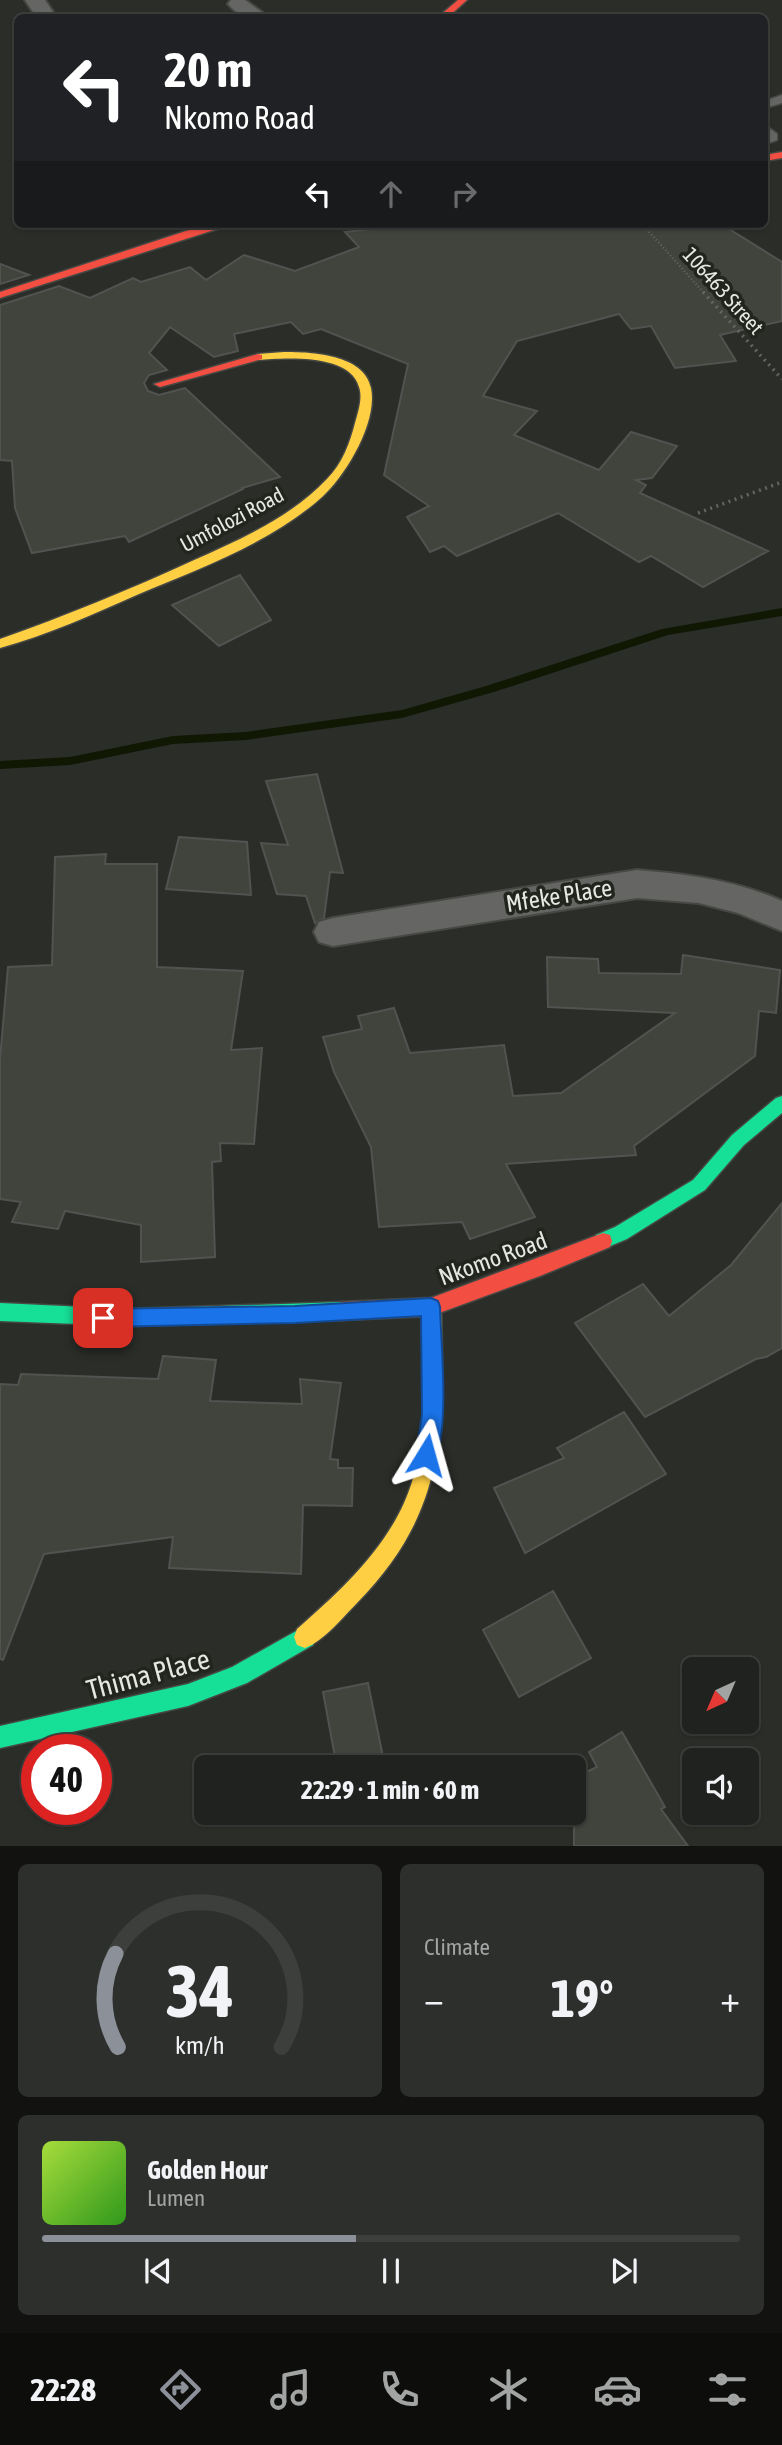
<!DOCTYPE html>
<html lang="en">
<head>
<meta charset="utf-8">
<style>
  body { margin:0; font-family:"Asap Condensed",sans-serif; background:#2d2f2c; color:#f1f3f6; height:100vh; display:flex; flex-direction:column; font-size:26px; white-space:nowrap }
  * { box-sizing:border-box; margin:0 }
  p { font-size:23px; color:#a2a4a4 }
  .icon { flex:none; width:38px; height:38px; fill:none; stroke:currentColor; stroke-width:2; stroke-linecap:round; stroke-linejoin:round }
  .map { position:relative; height:1846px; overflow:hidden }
  .details { display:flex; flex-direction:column; gap:18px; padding:18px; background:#121311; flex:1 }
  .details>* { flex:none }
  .hud { position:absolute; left:14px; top:14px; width:754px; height:214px; border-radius:10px; box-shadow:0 2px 5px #0004,0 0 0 2px #3d3f3d; background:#202124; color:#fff; overflow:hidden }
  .needle { width:46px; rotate:224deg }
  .buttons { position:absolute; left:682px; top:1657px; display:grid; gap:14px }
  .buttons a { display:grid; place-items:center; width:77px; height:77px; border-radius:10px; background:#20221f; box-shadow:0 2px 5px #0004,0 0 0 2px #3d3f3d; font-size:35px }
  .speed { position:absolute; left:21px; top:1734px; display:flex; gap:14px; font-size:35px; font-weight:700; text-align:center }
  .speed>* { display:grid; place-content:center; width:91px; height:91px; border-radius:50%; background:#20221f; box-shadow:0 2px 5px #0004,0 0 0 2px #3d3f3d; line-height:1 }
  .speed .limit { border:10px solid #d22; background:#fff; color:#111 }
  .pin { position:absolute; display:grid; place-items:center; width:60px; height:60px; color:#fff; margin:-30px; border-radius:14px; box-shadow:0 4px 10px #0006 }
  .me { position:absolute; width:77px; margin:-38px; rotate:8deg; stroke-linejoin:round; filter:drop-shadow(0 0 5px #0008) }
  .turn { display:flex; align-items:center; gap:24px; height:147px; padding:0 35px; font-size:32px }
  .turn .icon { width:91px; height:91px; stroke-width:2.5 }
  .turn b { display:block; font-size:49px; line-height:60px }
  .lanes { display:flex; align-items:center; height:66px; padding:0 35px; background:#0003; justify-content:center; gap:35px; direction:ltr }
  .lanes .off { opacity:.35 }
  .big { font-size:52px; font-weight:700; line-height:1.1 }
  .details .widget { flex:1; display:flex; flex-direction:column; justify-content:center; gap:10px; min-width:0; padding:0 24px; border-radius:10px; background:#2d2f2c }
  .details .dial { align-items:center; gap:0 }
  .dial svg { height:182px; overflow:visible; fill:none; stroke:#3d3f3d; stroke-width:7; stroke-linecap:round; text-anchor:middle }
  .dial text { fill:#f1f3f6; stroke:none }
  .song { display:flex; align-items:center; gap:21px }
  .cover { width:84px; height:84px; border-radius:10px; background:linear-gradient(135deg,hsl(80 70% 55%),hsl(110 70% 35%)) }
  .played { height:7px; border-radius:4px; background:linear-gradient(90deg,#8c9099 45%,#3d3f3d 45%) }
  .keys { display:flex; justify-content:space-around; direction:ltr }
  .heat { display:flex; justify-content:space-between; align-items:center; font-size:38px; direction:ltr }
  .details .tiles { flex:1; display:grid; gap:18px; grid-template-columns:1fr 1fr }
  .widget:last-child { grid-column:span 2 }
  .trip { position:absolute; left:194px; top:1755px; width:392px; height:70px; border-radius:10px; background:#20221f; box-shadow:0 2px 5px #0004,0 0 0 2px #3d3f3d; font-weight:700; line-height:70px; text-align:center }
  .tab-bar { display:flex; height:112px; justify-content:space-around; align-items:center; background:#0d0e0c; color:#a2a4a4 }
  .tab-bar .icon { width:49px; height:49px }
  .tab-bar .active { color:#8c9099 }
  .tab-bar b { font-size:32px; color:#f1f3f6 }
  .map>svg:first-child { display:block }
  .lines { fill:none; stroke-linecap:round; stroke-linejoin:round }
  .stream { fill:#101804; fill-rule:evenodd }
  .building { fill:#41443d; stroke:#525350; stroke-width:2 }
  .lane-casing { stroke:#464844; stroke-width:3 }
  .street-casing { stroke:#464844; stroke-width:4 }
  .fast-casing { stroke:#464844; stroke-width:3 }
  .slow-casing { stroke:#464844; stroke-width:3 }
  .jam-casing { stroke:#464844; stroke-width:3 }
  .path-far1 { stroke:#646563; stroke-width:2.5; stroke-dasharray:1 2.5; stroke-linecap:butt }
  .path { stroke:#646563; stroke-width:3.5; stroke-dasharray:2 4.5; stroke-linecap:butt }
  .lane { fill:#656663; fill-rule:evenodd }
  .street { fill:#656663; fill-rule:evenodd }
  .fast { fill:#16e098; fill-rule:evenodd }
  .slow { fill:#ffcf43; fill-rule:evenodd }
  .jam { fill:#f24e42; fill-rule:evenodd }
  .route { fill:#1a73e8; stroke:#114b97; stroke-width:2 }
  .labels { text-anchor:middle; stroke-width:7; stroke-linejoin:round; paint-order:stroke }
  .far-street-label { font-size:21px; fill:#e5e8e2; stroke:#22251e }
  .street-label { font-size:24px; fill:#e5e8e2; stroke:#22251e }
  .near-street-label { font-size:28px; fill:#e5e8e2; stroke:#22251e }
</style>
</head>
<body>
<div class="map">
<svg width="782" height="1847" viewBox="0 0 782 1847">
  <rect width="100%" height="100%" fill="#2b2d29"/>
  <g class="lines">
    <path class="stream" d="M782,608v8l-114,19 -174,57 -92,26 -156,22 -73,4 -103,21 -70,4v-8l70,-4 103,-21 73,-4 156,-22 84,-24 176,-57z"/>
  </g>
  <g class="building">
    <path d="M415,224h306l61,38v59l-62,14 16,26 -61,7 -24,-42 -20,3 -12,-15 -102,27 -34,55 54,15 -23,24 85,35 32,-38 46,14 -25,32 -16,2 10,5 -6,8 128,58 -65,36 -52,-31 -12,6 -81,-49 -101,43 -13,-10 -14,6 -23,-35 22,-11 -45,-31 24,-111 -87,-35 -18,5 -12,-12 -57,12 4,17 -24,6 -44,-30 -21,26 18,17 -18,5 -5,8 4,8 11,4 26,-7 95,89 -38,11 1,1 -114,53 -4,-6 -93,17 -17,-45 -3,-47 -12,-1v-155l59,-19 31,12 43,-20 8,4 49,-15 16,13 38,-25 51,16 64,-24 -14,-15z"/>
    <path d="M0,264l29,11 -29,9z"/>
    <path d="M240,575l31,45 -52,26 -47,-41z"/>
    <path d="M317,774l26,99 -13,-1 -6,46 -9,5 -9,-27 -29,-2 -16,-51 27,2 -22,-64z"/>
    <path d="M179,837l68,5 4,53 -85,-6z"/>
    <path d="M106,854l-1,10h52v103l86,4 -12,79 31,-2 -8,96 -34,-1 1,18 -9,1 3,95 -74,5v-37l-76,-14 -7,18 -46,-7 9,-20 -21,-3v-140l8,-92 44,-2 3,-108z"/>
    <path d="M683,955l97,15 -4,43 -17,-2 -4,45 -121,90 2,9 -130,9 29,53 -65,22 -8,-17 -83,5 -8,-80 -37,-75 -11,-35 39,-8 -4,-13 36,-8 16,45 94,-8 9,51 48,-3 114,-80 -127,-6 -1,-50 51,2 1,14 82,1z"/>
    <path d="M782,1203v145l-16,9 -10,2 -111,58 -70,-94 68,-39 26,32 62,-51z"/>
    <path d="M163,1356l53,4 -6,41 92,3 -2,-25 41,4 -11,76 8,1v8h15l-1,38 -49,-1 -2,69 -132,-6 4,-31 -129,17 -41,106 -3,-1v-275l18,1 3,-11 137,5z"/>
    <path d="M624,1412l42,62 -141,79 -31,-65 70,-30 -7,-10z"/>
    <path d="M553,1591l38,67 -72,39 -36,-67z"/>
    <path d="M368,1683l16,79 -24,6h-23l-14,-76z"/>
    <path d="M622,1732l43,75 -4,2 27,37h-114v-68l23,-11 -8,-15z"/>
  </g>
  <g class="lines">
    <g class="lane-casing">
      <g id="lane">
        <path d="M782,95v8l-17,5v-7z"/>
        <path d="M765,125l12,9v6l-12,4z"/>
      </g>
    </g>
    <g class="street-casing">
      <g id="street">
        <path d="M25,0h20l12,18h-20z"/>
        <path d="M231,0h14l25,18c-18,0 -30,0 -42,-14z"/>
        <path d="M637,870c50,4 98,10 145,31v30l-44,-18 -39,-10 -62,-5 -304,48 -14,-4 -5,-10 5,-10 14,-4z"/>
      </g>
    </g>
    <g class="fast-casing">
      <g id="fast">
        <path d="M782,1096v17l-38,32 -39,45 -78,49 -24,10 -7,-2 -2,-6 2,-6 19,-8 78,-47 39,-45 44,-37z"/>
        <path d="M342,1302l7,3 3,6 -3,6 -7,3 -214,6 -128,-5v-18l128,6z"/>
        <path d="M305,1626l8,3 3,8 -3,8 -66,38 -59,23 -188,42v-22l188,-42 44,-17z"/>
      </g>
    </g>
    <g class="slow-casing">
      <g id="slow">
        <path d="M284,352c27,0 80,2 87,36 7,34 -25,87 -49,109 -50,45 -121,71 -183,97 -45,20 -92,41 -139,54v-9c65,-23 129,-49 192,-78 47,-21 98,-43 135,-82 15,-15 23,-36 28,-56 3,-11 8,-25 4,-36 -9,-34 -75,-29 -101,-27l-5,-3 5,-3z"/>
        <path d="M431,1298l7,3 3,6c3,121 7,203 -84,296 -15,15 -32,37 -52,45l-8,-3 -3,-8 3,-8c41,-36 84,-75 107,-126 27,-59 19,-133 17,-196l3,-6z"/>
      </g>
    </g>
    <g class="jam-casing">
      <g id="jam">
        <path d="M458,0h9l-20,18h-10z"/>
        <path d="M782,152v6l-17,3v-6z"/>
        <path d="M215,224h18l-233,74v-6l186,-61z"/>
        <path d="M258,354l4,1v4l-102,28 -6,-3z"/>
        <path d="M603,1233l7,2 2,6 -2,6 -70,29 -109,40 -89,4 -7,-3 -3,-6 3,-6 7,-3 89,-4z"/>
      </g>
    </g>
    <path class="path-far1" d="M642,224l63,70"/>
    <g class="path">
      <path d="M703,292l79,87"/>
      <path d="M698,513l84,-31"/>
    </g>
    <use href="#lane" class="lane"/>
    <use href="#street" class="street"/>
    <use href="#fast" class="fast"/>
    <use href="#slow" class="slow"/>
    <use href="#jam" class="jam"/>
  </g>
  <path class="route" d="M431,1298l7,3 2,6c1,41 10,119 -6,155l-8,3 -7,-3 -3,-7 6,-40 -1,-99 -126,7 -192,4 -6,-3 -3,-6 3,-6 6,-3 192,-3z"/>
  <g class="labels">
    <g class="far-street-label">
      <text transform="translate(723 291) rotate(48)" y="7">106463 Street</text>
      <text transform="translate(232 520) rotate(-28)" y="7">Umfolozi Road</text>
    </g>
    <g class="street-label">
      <text transform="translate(559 896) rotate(-9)" y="8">Mfeke Place</text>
      <text transform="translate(493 1259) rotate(-20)" y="8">Nkomo Road</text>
    </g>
    <g class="near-street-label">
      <text transform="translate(148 1674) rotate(-15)" y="10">Thima Place</text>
    </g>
  </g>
</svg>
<div class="buttons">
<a><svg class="needle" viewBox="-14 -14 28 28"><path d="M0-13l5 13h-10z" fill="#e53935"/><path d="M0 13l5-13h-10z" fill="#a2a4a4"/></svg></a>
<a><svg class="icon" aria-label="sound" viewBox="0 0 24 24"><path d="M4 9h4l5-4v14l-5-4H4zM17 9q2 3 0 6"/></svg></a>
</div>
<div class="speed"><div class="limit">40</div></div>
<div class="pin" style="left:103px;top:1318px;background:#d93025"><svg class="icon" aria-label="arrive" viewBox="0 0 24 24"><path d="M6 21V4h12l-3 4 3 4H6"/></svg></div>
<svg class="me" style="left:426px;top:1455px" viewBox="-20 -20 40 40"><path d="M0-17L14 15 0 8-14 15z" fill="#1a73e8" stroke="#fff" stroke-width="4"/></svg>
<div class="trip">22:29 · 1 min · 60 m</div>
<div class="hud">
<div class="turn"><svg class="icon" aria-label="left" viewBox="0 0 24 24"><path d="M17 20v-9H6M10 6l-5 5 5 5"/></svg><div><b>20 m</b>Nkomo Road</div></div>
<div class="lanes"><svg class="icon" aria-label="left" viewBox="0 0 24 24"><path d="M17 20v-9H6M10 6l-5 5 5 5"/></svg><svg class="icon off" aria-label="ahead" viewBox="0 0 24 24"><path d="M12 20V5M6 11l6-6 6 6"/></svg><svg class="icon off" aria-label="right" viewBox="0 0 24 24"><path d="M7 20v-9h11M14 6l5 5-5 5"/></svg></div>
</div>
</div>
<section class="details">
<div class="tiles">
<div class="widget dial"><svg viewBox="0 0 100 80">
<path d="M14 69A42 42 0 1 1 86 69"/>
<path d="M14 69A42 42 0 0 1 13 28" stroke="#8c9099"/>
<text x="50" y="56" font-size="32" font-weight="700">34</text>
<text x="50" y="72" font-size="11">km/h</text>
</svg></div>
<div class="widget"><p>Climate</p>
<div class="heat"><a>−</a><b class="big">19°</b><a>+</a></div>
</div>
<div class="widget">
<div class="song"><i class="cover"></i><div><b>Golden Hour</b><p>Lumen</p></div></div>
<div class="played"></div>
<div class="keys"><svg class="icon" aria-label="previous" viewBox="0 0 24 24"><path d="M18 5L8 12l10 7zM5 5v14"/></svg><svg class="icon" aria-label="pause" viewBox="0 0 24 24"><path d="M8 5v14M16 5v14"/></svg><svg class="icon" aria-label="next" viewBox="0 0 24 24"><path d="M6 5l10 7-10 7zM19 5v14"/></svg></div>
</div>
</div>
</section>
<nav class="tab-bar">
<b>22:28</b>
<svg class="icon active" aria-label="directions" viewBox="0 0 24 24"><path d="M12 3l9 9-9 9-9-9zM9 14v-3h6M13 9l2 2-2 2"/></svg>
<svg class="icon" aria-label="music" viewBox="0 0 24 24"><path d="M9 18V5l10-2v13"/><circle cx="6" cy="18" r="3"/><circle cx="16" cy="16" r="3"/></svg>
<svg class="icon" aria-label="phone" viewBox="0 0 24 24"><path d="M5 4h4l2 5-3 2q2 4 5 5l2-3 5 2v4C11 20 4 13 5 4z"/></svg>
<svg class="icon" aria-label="climate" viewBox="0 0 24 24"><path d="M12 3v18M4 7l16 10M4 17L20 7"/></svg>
<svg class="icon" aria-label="car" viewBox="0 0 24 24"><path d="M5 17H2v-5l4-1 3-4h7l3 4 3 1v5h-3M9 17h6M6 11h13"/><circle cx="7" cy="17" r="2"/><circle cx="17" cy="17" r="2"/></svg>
<svg class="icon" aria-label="filters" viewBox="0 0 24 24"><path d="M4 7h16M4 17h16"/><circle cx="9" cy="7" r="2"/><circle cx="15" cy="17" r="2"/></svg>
</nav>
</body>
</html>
